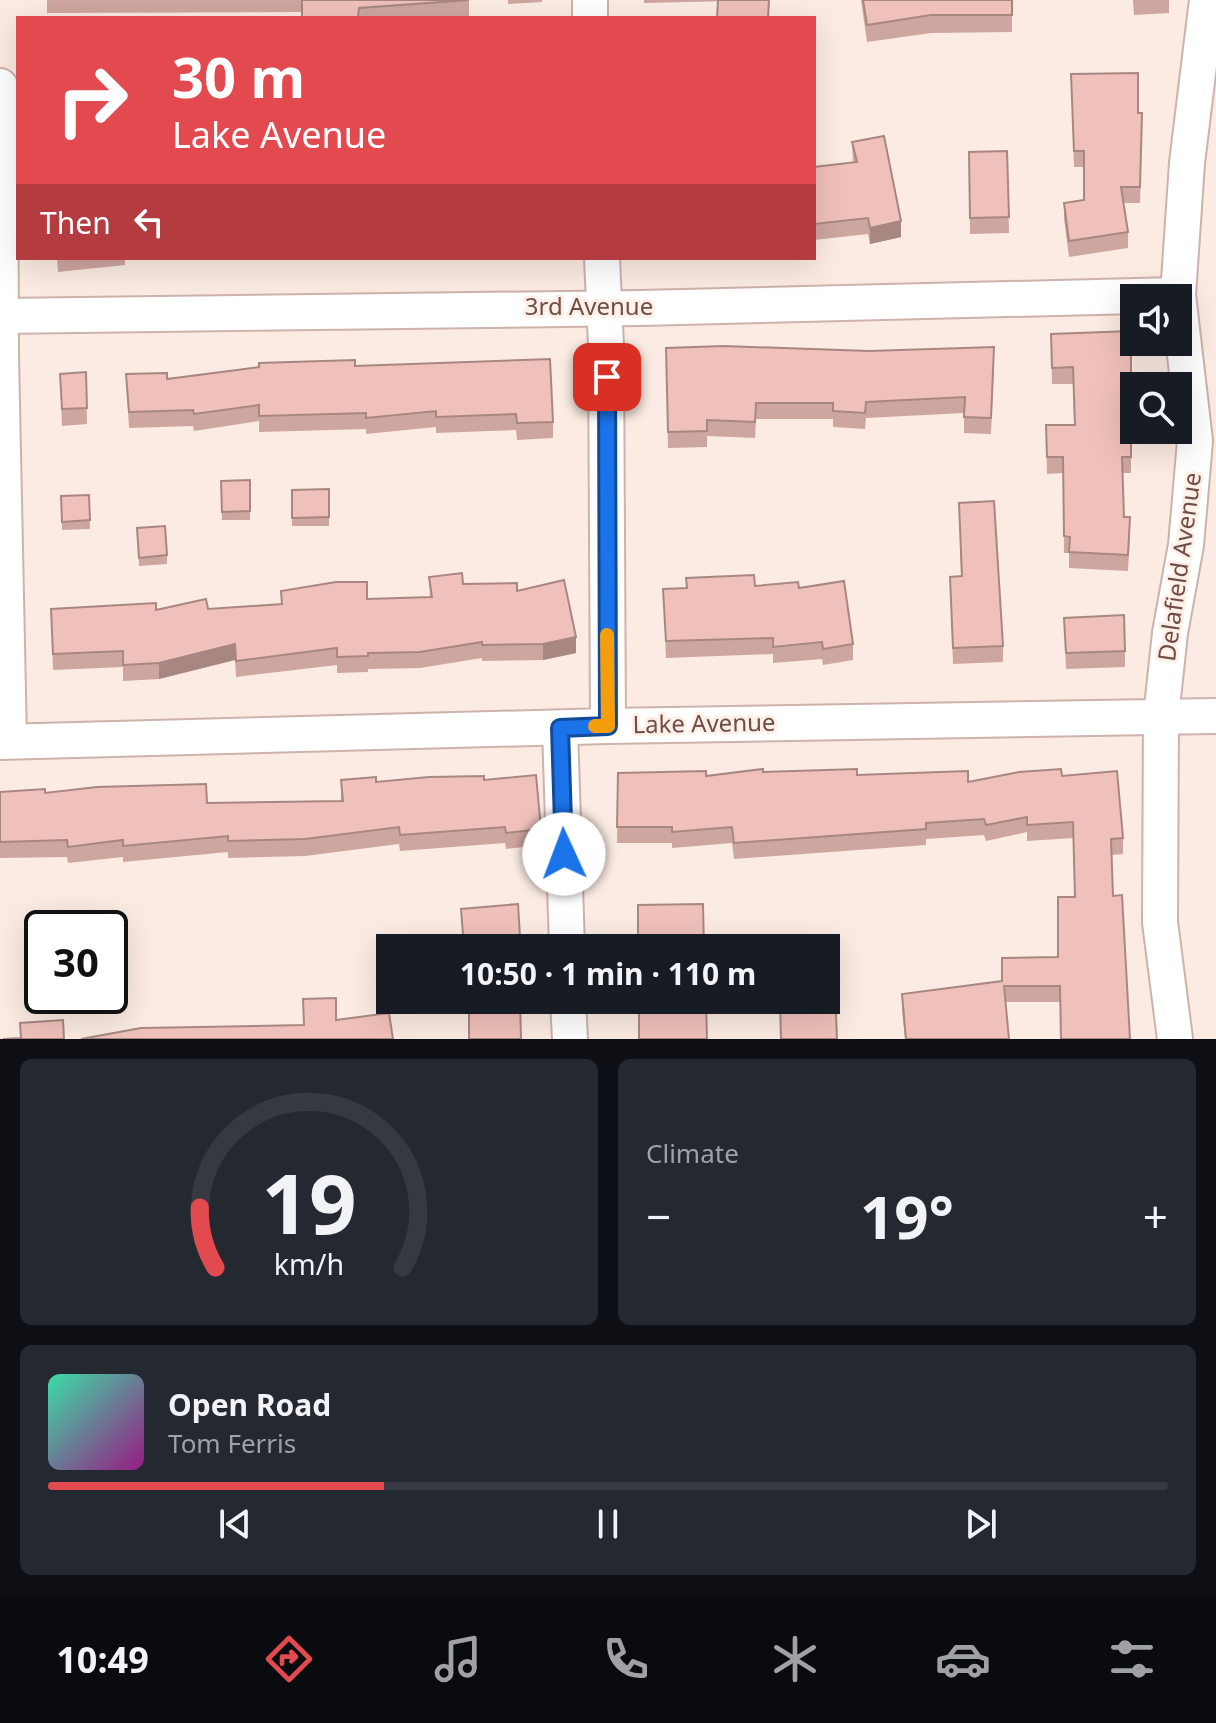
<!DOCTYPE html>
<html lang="en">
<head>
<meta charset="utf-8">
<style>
  body { margin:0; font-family:"Noto Sans",sans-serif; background:#242831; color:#f1f3f6; height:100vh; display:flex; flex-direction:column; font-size:30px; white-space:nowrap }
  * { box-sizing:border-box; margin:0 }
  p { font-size:26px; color:#9ea1a6 }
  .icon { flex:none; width:44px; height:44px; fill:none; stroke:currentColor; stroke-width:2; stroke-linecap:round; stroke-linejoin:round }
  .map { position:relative; height:1039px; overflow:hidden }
  .panel { display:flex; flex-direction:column; gap:20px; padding:20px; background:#0d0f14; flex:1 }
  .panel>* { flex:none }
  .hud { position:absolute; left:16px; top:16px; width:800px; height:244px; border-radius:0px; box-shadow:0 8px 32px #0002; background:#e24a50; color:#fff; overflow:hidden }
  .tools { position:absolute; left:1120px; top:284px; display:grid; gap:16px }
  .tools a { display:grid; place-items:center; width:72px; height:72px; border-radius:0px; background:#171b24; box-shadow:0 8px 32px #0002; font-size:40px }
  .speed { position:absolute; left:24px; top:910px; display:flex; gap:16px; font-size:40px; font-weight:700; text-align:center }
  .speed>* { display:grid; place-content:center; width:104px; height:104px; border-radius:50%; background:#171b24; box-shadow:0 8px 32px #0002; line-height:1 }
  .speed .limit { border:4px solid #111; border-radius:12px; background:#fff; color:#111 }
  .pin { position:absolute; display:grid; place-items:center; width:68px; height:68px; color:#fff; margin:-34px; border-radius:16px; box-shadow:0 4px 12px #0006 }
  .me { position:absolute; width:88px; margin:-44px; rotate:358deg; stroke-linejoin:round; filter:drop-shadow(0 0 6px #0008) }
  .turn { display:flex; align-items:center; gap:28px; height:168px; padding:0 24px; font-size:36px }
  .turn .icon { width:104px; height:104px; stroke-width:2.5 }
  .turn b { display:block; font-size:56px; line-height:68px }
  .then { display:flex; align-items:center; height:76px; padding:0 24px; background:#0003; gap:16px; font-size:30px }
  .big { font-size:60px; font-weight:700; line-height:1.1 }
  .panel .card { flex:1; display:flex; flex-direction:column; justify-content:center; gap:12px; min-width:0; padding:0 28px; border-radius:12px; background:#242831 }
  .panel .dial { align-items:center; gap:0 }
  .dial svg { height:208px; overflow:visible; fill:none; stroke:#363941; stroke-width:7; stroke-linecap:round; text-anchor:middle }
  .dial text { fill:#f1f3f6; stroke:none }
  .song { display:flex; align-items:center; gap:24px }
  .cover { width:96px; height:96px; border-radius:12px; background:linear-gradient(135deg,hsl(160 70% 55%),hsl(310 70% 35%)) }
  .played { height:8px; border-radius:4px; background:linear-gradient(90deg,#e24a50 30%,#363941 30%) }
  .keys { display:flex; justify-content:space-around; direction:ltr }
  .heat { display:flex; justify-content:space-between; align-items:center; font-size:44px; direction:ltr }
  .panel .tiles { flex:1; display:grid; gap:20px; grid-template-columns:1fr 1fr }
  .card:last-child { grid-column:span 2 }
  .trip { position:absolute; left:376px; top:934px; width:464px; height:80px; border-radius:0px; background:#171b24; box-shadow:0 8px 32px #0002; font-weight:700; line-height:80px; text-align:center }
  .tab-bar { display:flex; height:128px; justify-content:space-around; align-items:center; background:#090b0e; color:#9ea1a6 }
  .tab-bar .icon { width:56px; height:56px }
  .tab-bar .current { color:#e24a50 }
  .tab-bar b { font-size:36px; color:#f1f3f6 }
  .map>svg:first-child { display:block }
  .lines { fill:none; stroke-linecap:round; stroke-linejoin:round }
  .minor-casing { stroke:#ceb2ac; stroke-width:38 }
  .minor { stroke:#fff; stroke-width:34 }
  .wall { fill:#cea6a0 }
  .shaded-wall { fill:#a88782 }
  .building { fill:#f0c1ba; stroke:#a88782; stroke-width:2 }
  .route-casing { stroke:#114b97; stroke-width:20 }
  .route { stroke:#1a73e8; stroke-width:14 }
  .slow { stroke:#f59e0b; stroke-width:14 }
  .labels { text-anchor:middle; stroke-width:6; stroke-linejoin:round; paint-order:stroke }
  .street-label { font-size:24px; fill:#714d49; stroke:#feefe7 }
</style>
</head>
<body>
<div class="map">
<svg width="1216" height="1039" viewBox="0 0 1216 1039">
  <rect width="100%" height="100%" fill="#fbebe2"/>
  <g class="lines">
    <g class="minor-casing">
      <g id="minor">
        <path d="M590,0v18"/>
        <path d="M0,86l1,269 8,386"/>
        <path d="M602,258l4,88 2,380"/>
        <path d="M0,316l640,-8 538,-13"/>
        <path d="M560,728l7,220"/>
        <path d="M0,742l608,-16 608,-10"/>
        <path d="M568,1000l2,39"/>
        <path d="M1175,1039l-15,-117 1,-205 9,-84 16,-88 9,-104 -17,-146 9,-132 20,-163"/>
      </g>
    </g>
    <use href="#minor" class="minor"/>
  </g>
  <g class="wall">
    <path d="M47,0h422v16l-25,2h-142v-6l-255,1z"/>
    <path d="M508,0h34v2l-34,2z"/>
    <path d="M644,0h126l-126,3z"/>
    <path d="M861,0h151v32l-81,1 -64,9z"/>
    <path d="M1133,0h36v13l-35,2z"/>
    <path d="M1071,74l67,39 4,16 -2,74h-16l4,29v16l-59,9 -5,-38v-16l20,-3v-33h-10z"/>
    <path d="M852,142l49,95 -31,7 -2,-10 -54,6v-73l39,-4z"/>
    <path d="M1007,151l2,82 -39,1 -1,-82z"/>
    <path d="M57,258h68v7l-67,7z"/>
    <path d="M260,258h17l-17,2z"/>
    <path d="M1131,331v142h-9l2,44 6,16 -2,38 -59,-3v-15h-5l-1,-80 -16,1 -1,-49h28l-1,-41h-21l-1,-50z"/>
    <path d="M666,348l328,16 -3,70 -27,-1v-20l-98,5 -1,11 -32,-2v-8h-77l-1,19 -48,-2v11l-39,1z"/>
    <path d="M355,366l198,56v16l-36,2 -1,-10 -80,3v-6l-70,7v-5l-107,3v-11l-65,10 -1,-5 -64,2 -3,-54 41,5z"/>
    <path d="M86,372l1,52 -25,2 -2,-52z"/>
    <path d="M250,480v40h-28l-1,-39z"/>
    <path d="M329,489v37h-37v-36z"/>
    <path d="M89,495l1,34 -28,1 -1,-34z"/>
    <path d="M959,503l44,143v16l-50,2 -3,-87 11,-1z"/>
    <path d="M137,528l30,27v9l-28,2z"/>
    <path d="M429,577l34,7 54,7 59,62 -33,7 -61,1v-3l-62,10 -52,1v3l-31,1v-8l-101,12 -1,-17 -76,19 -36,2v-14l-70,3 -2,-61 105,1 52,-1 73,-5v-13l86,8 63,-2z"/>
    <path d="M686,578l69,8 44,2 54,56v16l-30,5 -1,-6 -49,4v-9l-107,4 -3,-69 23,-1z"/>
    <path d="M1064,618l61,33v16l-59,2z"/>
    <path d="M763,772l94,3 111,7 94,-6 61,62v16l-11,1 -52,147h-55l4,37h-104l-3,-29v-16l100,-13 56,-24 17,-60 -2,-59 -46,3v-9l-41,9 -2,-6 -58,4v6l-192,14 -2,-16 -60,5v-5h-55l1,-70 88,3z"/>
    <path d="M341,780l35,2 108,-2 57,49v16l-35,4 -1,-6 -105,8 -1,-7 -94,12 -77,2v-6l-105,10v-5l-55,6 -1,-6 -67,1v-66l207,11 134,-2z"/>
    <path d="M461,909l59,28v11h-57z"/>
  </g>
  <g class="shaded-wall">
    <path d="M901,221v16l-31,7v-16z"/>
    <path d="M576,637v16l-33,7v-16z"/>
    <path d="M235,644v16l-76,19v-16z"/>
  </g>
  <g class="building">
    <path d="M302,0h167l-110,8 -1,10h-56z"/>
    <path d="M718,0h51l-1,18h-51z"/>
    <path d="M863,0h149v15h-81l-64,10z"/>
    <path d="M1138,73v40h4l-2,74h-19l7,45 -59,9 -5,-38 20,-3v-49h-10l-3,-77z"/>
    <path d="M884,136l17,85 -31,7 -2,-10 -54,6v-57l43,-5 -5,-20z"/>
    <path d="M1007,151l2,66 -39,1 -1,-66z"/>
    <path d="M1131,331v126h-9l2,60h6l-2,38 -59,-3 1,-15 -6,-1 -1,-79h-16l-1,-32h29l-2,-58 -21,1 -1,-34z"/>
    <path d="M724,346l145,5 125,-4 -3,71 -27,-1 1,-20 -99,5 -1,11 -32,-2v-8h-77l-1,19 -48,-2v11l-39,1 -2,-84z"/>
    <path d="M550,359l3,63 -36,1 -1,-9 -80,3v-6l-70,7v-5l-107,3v-11l-65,9 -1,-4 -64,2 -3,-38 41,-1v6l92,-12v-4l96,-3v6z"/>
    <path d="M86,372l1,36 -25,1 -2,-35z"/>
    <path d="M250,480v31l-28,1 -1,-31z"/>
    <path d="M329,489v28l-37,1v-28z"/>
    <path d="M89,495l1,25 -28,2 -1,-26z"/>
    <path d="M994,501l9,145 -50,2 -3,-71 12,-1 -3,-73z"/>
    <path d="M165,526l2,29 -28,3 -2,-30z"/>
    <path d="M462,573l1,11 54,-1v8l47,-11 12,57 -33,7 -61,1v-3l-62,10 -52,1v3l-31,1v-9l-101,13 -1,-17 -76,19 -36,2v-14l-70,3 -2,-45 105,-6v7l50,-11 2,10 74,-5 -1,-13 55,-9h31v17l65,-2 -3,-20z"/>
    <path d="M754,575l1,11 43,-4 1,6 45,-7 9,63 -30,5 -1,-7 -49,5v-9l-107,3 -3,-52 24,-1 -1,-10z"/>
    <path d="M1124,615l1,36 -59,2 -2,-35z"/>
    <path d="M763,769v3l94,-3v6l111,-4v11l51,-10 42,-3 1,7 55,-5 6,67 -12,1 2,57 9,-1 8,144h-69l-1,-53h-56l5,53h-103l-4,-45 100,-13v-23l56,-1v-60h17l-2,-75 -46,3v-8l-41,8 -2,-6 -58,4v6l-192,14 -2,-16 -60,5v-5h-55l1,-54 88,-2v5z"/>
    <path d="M536,775l5,54 -35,4 -1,-6 -105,8 -1,-8 -94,12 -77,2v-5l-105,10v-6l-55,7 -1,-7 -67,2v-50l45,-3v4l52,-6 109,-3 1,19 136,-2 -2,-21 35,-3v5l53,-5 55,-1v4z"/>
    <path d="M518,904l2,33h-2v11h-54l-3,-39z"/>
    <path d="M703,904l1,44h-66v-43z"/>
    <path d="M826,964h8l3,75h-56l-1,-39h46z"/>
    <path d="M336,998v22l53,-7 4,26h-312l60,-11 163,-3 -1,-26z"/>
    <path d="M469,1000h51l1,39h-52z"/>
    <path d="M639,1000h67l1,39h-68z"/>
    <path d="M63,1020l1,19h-61l18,-1 -1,-15z"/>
  </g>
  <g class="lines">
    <g class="route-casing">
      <path id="route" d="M564,854l-4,-126 48,-2 -1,-349"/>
    </g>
    <use href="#route" class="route"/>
    <path class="slow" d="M595,726h13l-1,-91"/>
  </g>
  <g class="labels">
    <g class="street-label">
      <text x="589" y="315">3rd Avenue</text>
      <text transform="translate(1180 567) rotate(-82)" y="8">Delafield Avenue</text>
      <text transform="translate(704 724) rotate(-1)" y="8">Lake Avenue</text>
    </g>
  </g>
</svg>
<div class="tools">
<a><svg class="icon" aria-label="sound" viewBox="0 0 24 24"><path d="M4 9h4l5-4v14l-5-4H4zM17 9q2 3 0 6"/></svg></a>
<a><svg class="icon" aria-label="search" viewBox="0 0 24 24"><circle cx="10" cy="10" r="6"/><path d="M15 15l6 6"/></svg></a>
</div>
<div class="speed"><div class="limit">30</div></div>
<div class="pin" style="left:607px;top:377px;background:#d93025"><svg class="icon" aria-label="arrive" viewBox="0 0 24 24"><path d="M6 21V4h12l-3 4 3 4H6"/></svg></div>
<svg class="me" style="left:564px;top:854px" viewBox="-20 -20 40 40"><circle r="19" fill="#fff"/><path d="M0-13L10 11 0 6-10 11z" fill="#1a73e8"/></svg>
<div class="trip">10:50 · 1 min · 110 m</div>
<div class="hud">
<div class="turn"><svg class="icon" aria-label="right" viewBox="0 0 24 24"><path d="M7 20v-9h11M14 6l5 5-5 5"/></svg><div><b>30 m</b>Lake Avenue</div></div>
<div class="then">Then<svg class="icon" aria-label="left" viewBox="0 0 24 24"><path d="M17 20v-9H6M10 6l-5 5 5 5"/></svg></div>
</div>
</div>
<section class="panel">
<div class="tiles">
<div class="card dial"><svg viewBox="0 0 100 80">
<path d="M14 69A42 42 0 1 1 86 69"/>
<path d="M14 69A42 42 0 0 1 8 46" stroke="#e24a50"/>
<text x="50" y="56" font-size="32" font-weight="700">19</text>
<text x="50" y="72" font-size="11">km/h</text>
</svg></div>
<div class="card"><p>Climate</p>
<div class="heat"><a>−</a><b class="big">19°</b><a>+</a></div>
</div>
<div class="card">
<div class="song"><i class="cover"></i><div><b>Open Road</b><p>Tom Ferris</p></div></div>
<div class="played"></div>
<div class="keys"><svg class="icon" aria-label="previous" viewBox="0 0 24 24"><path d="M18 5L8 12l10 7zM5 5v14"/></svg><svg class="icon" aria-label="pause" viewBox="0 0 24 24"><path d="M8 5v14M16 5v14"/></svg><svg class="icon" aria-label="next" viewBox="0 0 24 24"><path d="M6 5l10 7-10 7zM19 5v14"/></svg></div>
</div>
</div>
</section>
<nav class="tab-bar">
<b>10:49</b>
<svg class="icon current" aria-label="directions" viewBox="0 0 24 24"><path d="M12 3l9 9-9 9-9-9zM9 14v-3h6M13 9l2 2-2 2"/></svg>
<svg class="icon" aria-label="music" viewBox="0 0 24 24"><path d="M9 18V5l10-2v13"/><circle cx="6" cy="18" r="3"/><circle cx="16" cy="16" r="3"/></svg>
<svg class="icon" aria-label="phone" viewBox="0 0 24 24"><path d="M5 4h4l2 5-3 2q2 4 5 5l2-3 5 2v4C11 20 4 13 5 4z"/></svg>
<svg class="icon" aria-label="climate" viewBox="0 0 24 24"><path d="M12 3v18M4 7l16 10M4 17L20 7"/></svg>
<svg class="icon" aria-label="car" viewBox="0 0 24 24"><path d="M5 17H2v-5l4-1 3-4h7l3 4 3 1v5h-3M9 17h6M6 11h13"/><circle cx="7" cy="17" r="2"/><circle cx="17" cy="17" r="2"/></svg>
<svg class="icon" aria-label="filters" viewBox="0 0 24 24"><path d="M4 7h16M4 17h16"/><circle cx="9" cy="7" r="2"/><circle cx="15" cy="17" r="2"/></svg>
</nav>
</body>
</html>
